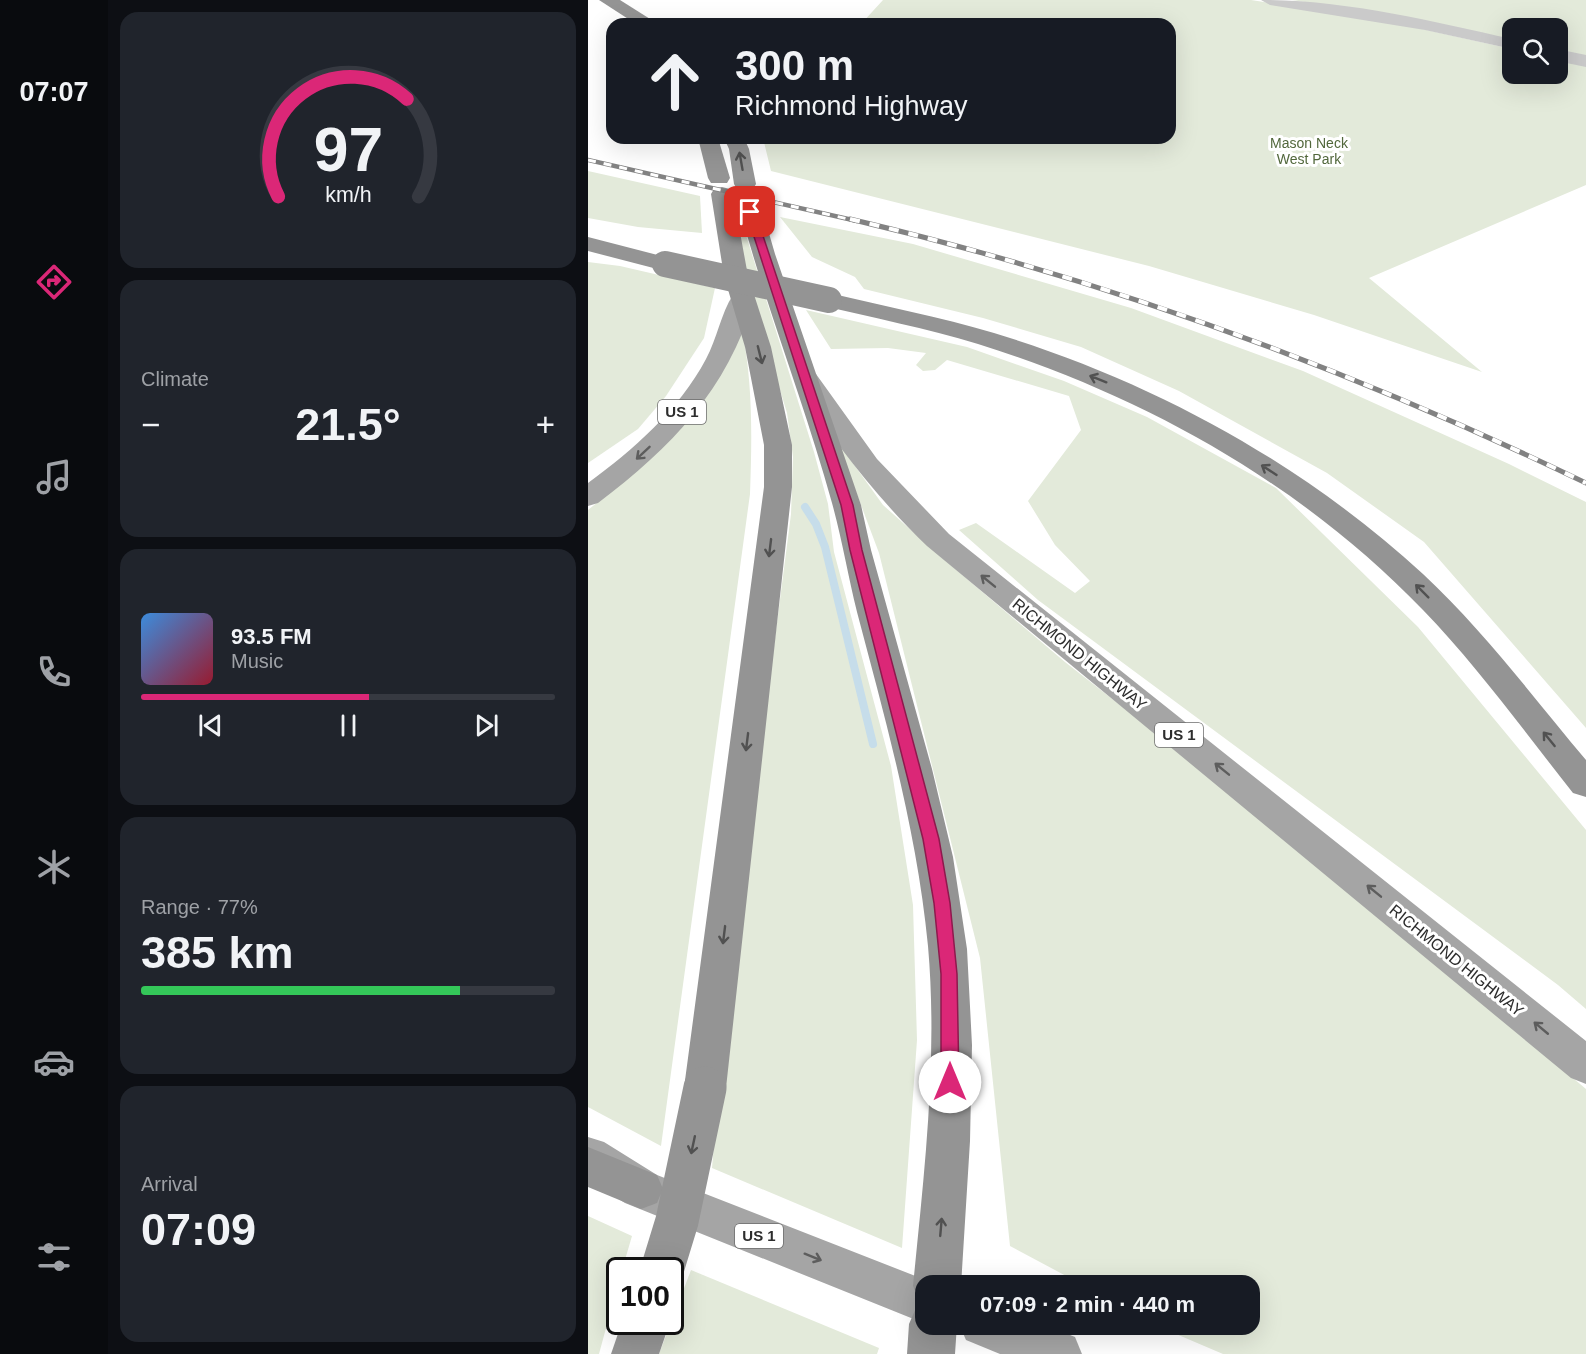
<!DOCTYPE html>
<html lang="en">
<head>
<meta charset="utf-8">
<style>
  body { margin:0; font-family:Arial,sans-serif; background:#20242c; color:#f1f3f6; height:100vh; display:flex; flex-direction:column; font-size:22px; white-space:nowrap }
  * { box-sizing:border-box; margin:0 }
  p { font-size:20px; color:#9ea1a6 }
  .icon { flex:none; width:33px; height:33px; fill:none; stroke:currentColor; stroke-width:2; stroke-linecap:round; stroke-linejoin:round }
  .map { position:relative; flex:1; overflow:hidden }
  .details { display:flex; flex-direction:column; gap:12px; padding:12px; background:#0d0f14; width:480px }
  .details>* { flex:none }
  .guide { position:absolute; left:18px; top:18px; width:570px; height:126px; border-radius:18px; box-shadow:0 6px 24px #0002; background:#171b24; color:#f1f3f6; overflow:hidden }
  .fabs { position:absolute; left:914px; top:18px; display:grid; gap:12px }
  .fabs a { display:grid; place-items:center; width:66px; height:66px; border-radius:12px; background:#171b24; box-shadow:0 6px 24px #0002; font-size:30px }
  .speed { position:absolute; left:18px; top:1257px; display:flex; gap:12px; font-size:30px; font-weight:700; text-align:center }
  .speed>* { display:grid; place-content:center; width:78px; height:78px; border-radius:50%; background:#171b24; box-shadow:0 6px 24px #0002; line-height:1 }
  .speed .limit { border:3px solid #111; border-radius:9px; background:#fff; color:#111 }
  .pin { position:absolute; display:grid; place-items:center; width:51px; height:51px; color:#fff; margin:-26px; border-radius:12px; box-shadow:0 3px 9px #0006 }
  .me { position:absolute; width:66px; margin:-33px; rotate:0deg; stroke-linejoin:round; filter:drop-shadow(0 0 4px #0008) }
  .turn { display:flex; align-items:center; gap:21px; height:126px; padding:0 30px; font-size:27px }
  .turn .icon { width:78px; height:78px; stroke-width:2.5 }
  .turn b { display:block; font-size:42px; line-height:51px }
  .big { font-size:45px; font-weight:700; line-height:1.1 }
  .details .tile { flex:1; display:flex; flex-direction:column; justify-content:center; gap:9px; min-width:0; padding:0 21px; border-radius:18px; background:#20242c }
  .details .dial { align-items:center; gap:0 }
  .dial svg { height:156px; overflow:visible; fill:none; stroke:#363941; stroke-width:7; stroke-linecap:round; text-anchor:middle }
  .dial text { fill:#f1f3f6; stroke:none }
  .song { display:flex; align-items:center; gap:18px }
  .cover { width:72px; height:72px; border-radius:9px; background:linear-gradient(135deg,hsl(210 70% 55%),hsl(350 70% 35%)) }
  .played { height:6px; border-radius:3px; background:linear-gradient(90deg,#db2777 55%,#363941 55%) }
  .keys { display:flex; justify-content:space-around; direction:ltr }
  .heat { display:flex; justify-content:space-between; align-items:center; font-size:33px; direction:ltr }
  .charge { height:9px; border-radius:4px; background:linear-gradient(90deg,#34c759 77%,#363941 0) }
  .trip { position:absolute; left:327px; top:1275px; width:345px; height:60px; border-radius:18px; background:#171b24; box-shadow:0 6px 24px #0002; font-weight:700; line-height:60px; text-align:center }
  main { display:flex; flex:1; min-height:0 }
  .tab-bar { display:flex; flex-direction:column; width:108px; justify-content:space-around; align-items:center; background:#090b0e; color:#9ea1a6 }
  .tab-bar .icon { width:42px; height:42px }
  .tab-bar .selected { color:#db2777 }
  .tab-bar b { font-size:27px; color:#f1f3f6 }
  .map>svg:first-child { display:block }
  .green { fill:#e3eada }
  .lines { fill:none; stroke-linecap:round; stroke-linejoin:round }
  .stream { stroke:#c6ddea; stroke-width:8 }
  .minor { fill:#cacaca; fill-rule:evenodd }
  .major { fill:#a5a5a5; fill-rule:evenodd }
  .highway { fill:#949494; fill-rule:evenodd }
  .rail-far1-casing { stroke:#828282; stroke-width:4.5 }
  .rail-casing { stroke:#828282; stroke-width:5 }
  .rail-far1 { stroke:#fff; stroke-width:3; stroke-dasharray:8; stroke-linecap:butt }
  .rail { stroke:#fff; stroke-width:4; stroke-dasharray:10; stroke-linecap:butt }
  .highway-bridge-far1 { stroke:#949494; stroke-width:26 }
  .highway-bridge { stroke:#949494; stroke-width:43 }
  .oneway { stroke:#515151 }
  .oneway2 { stroke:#5d5d5d }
  .route { fill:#db2777; stroke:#8e194d; stroke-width:1.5 }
  .labels { text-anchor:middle; stroke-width:6; stroke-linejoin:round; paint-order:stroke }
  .far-park-label { font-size:14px; fill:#51673b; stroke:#fff }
  .shield { fill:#fff; stroke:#6c6c6c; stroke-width:1.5 }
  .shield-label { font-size:15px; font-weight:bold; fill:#2d2d2d }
  .street-label { font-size:16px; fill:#2d2d2d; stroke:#fff }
</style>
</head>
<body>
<main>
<nav class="tab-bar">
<b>07:07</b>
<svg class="icon selected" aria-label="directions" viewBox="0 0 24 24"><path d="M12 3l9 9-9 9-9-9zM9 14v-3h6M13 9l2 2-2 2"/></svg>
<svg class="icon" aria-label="music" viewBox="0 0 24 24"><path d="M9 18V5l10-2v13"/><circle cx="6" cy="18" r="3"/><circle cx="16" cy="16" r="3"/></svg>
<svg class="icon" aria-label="phone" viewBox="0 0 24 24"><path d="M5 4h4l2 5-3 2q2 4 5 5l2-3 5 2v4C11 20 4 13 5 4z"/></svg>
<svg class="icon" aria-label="climate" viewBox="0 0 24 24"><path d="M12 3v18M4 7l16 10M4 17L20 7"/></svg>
<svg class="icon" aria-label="car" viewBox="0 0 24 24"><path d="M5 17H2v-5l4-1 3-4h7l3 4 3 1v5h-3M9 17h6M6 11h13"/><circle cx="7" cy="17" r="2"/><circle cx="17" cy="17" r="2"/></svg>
<svg class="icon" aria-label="filters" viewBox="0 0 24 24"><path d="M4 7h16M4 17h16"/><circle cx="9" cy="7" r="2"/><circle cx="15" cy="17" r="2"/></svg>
</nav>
<section class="details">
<div class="tile dial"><svg viewBox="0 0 100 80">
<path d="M14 69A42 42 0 1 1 86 69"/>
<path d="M14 69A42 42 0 0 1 80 19" stroke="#db2777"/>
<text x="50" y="56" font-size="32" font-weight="700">97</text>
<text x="50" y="72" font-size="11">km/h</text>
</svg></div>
<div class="tile"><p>Climate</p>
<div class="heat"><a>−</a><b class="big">21.5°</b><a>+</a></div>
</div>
<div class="tile">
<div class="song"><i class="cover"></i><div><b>93.5 FM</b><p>Music</p></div></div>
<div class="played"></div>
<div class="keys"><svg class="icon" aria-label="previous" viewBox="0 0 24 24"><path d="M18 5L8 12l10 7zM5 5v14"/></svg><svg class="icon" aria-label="pause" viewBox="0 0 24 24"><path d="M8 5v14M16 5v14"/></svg><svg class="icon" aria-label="next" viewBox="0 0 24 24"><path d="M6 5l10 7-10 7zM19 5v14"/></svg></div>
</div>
<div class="tile"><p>Range · 77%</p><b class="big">385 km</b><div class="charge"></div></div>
<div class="tile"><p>Arrival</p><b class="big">07:09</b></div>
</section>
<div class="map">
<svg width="998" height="1354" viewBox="0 0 998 1354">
  <rect width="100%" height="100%" fill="#fff"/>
  <g class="green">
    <path d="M295,0h368l135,21 126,28v25h45v-16l29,6v121l-217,93 113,94 -168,-57 -165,-49 -378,-95 -8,-33h407v-114h-309z"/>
    <path d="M704,0h294v57l-29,-6v-23h-45v13l-92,-21z"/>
    <path d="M0,171l112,25 2,37 -64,-6 -50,-9z"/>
    <path d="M141,196l5,1 80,255 14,52 6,48 57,214 22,139 4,135 -15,208 -190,-80 9,-110 70,-544 2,-57 -6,-44 -45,-148z"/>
    <path d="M192,217l133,27 218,64 172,63 206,93 77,38v226l-162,-186 -97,-69 -148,-82 -98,-44 -98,-29 -119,-29 -9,-12 -43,-20z"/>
    <path d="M0,262l32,4 95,22 -11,50 -38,58 -28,33 -50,34z"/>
    <path d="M218,310l161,37 97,34 83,36 129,71 142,139 168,203v179l-28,-24 -520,-385 -79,-70 17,-7 99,70 15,-12 -35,-36 -27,-44 53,-71 -12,-34 -122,-36 -12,10 -12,1 -7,-6 10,-12 -38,-5 -57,1z"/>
    <path d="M154,330c11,53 10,109 8,164l-89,652 -73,-39v-597l49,-40z"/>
    <path d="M249,441l46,64 57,51 125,106 174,136 347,291v265h-363l-68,-29 95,-1v-38l-167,-1 -73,-39 -30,-288 -101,-405z"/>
    <path d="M0,1216l44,20 -10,34h-2l-1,10 -20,74h-11z"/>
    <path d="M103,1270l188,78 -2,6h-218z"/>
  </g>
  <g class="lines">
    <path class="stream" d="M217,507l11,17 9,23 48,197"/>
    <g class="minor">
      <path d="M673,0c85,0 169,21 251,39v10l-87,-19 -155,-25z"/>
      <path d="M969,49l29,6v12l-29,-6z"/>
    </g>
    <g class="major">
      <path d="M154,293l9,2 3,5c-27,90 -82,147 -156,203l-10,3v-23c45,-33 91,-73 118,-124 11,-20 15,-46 27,-64z"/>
      <path d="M219,372l9,2 61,85 72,75 637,507v43l-15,-6 -644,-532c-52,-50 -94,-105 -133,-166l4,-6z"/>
      <path d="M0,1137l16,5 53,33 284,111h-15v38l-301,-121 -37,-23z"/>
      <path d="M371,1324h84l32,13 7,17h-82l-34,-14z"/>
    </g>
    <g class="highway">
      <path d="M11,0h21l38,24h-22z"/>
      <path d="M110,138h20l12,40 -3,5h-16l-3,-5z"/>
      <path d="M136,138h20l5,11 7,35 -3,5h-16l-3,-5 -5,-35z"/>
      <path d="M134,187l8,2 3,5 15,82 23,71 21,98v42l-66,601 -6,13 -15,5 -15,-5 -6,-13 80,-601v-42l-19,-98 -21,-71 -13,-82 3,-5z"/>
      <path d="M160,192l8,2 3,5 16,55 86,251 10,45 61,219 21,88 14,92 5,96 -2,96 -9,145h-35v18l-6,-2 -7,-16c11,-112 25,-227 15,-340 -11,-114 -42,-224 -71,-334 -9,-36 -15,-73 -25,-109 -28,-102 -68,-201 -95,-304l3,-5z"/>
      <path d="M0,237l85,22 4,5 -4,5 -8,2 -77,-20z"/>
      <path d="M241,293c55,13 111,24 165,40 158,48 307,129 429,241 60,56 110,123 163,186v37l-13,-4c-49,-62 -95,-126 -150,-183 -121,-126 -279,-214 -445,-266 -52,-16 -105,-26 -158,-39l-3,-5 3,-5z"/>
      <path d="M0,1147l69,28 6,14 -6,14 -16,6 -53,-22z"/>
      <path d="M338,1304v20h31l-2,30h-48l2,-30 7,-16z"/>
      <path d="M34,1322h48l-11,32h-48z"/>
    </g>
    <g class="rail-far1-casing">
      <path id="rail-far1" d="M0,160l269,61"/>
    </g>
    <g class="rail-casing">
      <path id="rail" d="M262,219c256,60 500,150 736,264"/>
    </g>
    <use href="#rail-far1" class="rail-far1"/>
    <use href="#rail" class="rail"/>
    <path class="highway-bridge-far1" d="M77,264l164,36"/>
    <path class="highway-bridge" d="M74,1270l15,-49 28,-133"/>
  </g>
  <defs><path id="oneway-shaft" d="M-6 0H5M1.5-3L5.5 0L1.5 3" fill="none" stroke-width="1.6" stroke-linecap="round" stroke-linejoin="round" transform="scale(1.5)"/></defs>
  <g class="oneway">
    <use href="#oneway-shaft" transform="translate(153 161) rotate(-100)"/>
    <use href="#oneway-shaft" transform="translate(172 355) rotate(76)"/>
    <use href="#oneway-shaft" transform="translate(510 379) rotate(-158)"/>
    <use href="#oneway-shaft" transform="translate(681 470) rotate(-147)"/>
    <use href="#oneway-shaft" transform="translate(182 548) rotate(97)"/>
    <use href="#oneway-shaft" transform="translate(834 591) rotate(-135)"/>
    <use href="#oneway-shaft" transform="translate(961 739) rotate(-129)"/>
    <use href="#oneway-shaft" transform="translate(159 742) rotate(97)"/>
    <use href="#oneway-shaft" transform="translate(136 935) rotate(97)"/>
    <use href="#oneway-shaft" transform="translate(105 1145) rotate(102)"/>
    <use href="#oneway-shaft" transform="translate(353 1227) rotate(-85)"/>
  </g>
  <g class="oneway2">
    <use href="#oneway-shaft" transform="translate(55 453) rotate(137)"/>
    <use href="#oneway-shaft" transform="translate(400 581) rotate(-141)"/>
    <use href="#oneway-shaft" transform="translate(634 769) rotate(-141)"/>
    <use href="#oneway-shaft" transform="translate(786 891) rotate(-141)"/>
    <use href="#oneway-shaft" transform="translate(953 1028) rotate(-140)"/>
    <use href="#oneway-shaft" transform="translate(225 1257) rotate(22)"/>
  </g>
  <path class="route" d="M162,209l5,3 98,293 9,45 77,289 11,64 7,71 2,108 -3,5 -6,3 -6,-3 -3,-5v-108l-7,-71 -11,-64 -73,-289 -9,-45 -95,-293z"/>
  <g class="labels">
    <g class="far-park-label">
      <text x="721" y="148">Mason Neck<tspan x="721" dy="16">West Park</tspan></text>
    </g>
    <g class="shield">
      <rect x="70" y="400" width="48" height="24" rx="4.5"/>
      <rect x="567" y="723" width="48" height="24" rx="4.5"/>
      <rect x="147" y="1224" width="48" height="24" rx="4.5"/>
    </g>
    <g class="shield-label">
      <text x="94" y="417">US 1</text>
      <text x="591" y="740">US 1</text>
      <text x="171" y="1241">US 1</text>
    </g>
    <g class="street-label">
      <text transform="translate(492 654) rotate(39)" y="6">RICHMOND HIGHWAY</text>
      <text transform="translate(869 960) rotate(39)" y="6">RICHMOND HIGHWAY</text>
    </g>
  </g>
</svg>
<div class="fabs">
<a><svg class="icon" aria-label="search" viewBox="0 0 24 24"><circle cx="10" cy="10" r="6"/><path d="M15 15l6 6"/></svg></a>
</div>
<div class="speed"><div class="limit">100</div></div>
<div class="pin" style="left:162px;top:212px;background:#d93025"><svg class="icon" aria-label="arrive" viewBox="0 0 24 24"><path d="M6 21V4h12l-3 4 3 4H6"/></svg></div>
<svg class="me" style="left:362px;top:1082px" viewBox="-20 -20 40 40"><circle r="19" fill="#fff"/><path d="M0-13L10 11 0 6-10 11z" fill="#db2777"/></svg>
<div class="trip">07:09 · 2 min · 440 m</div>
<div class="guide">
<div class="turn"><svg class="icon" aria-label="ahead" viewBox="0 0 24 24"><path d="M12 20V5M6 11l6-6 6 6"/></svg><div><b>300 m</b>Richmond Highway</div></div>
</div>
</div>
</main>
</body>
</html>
